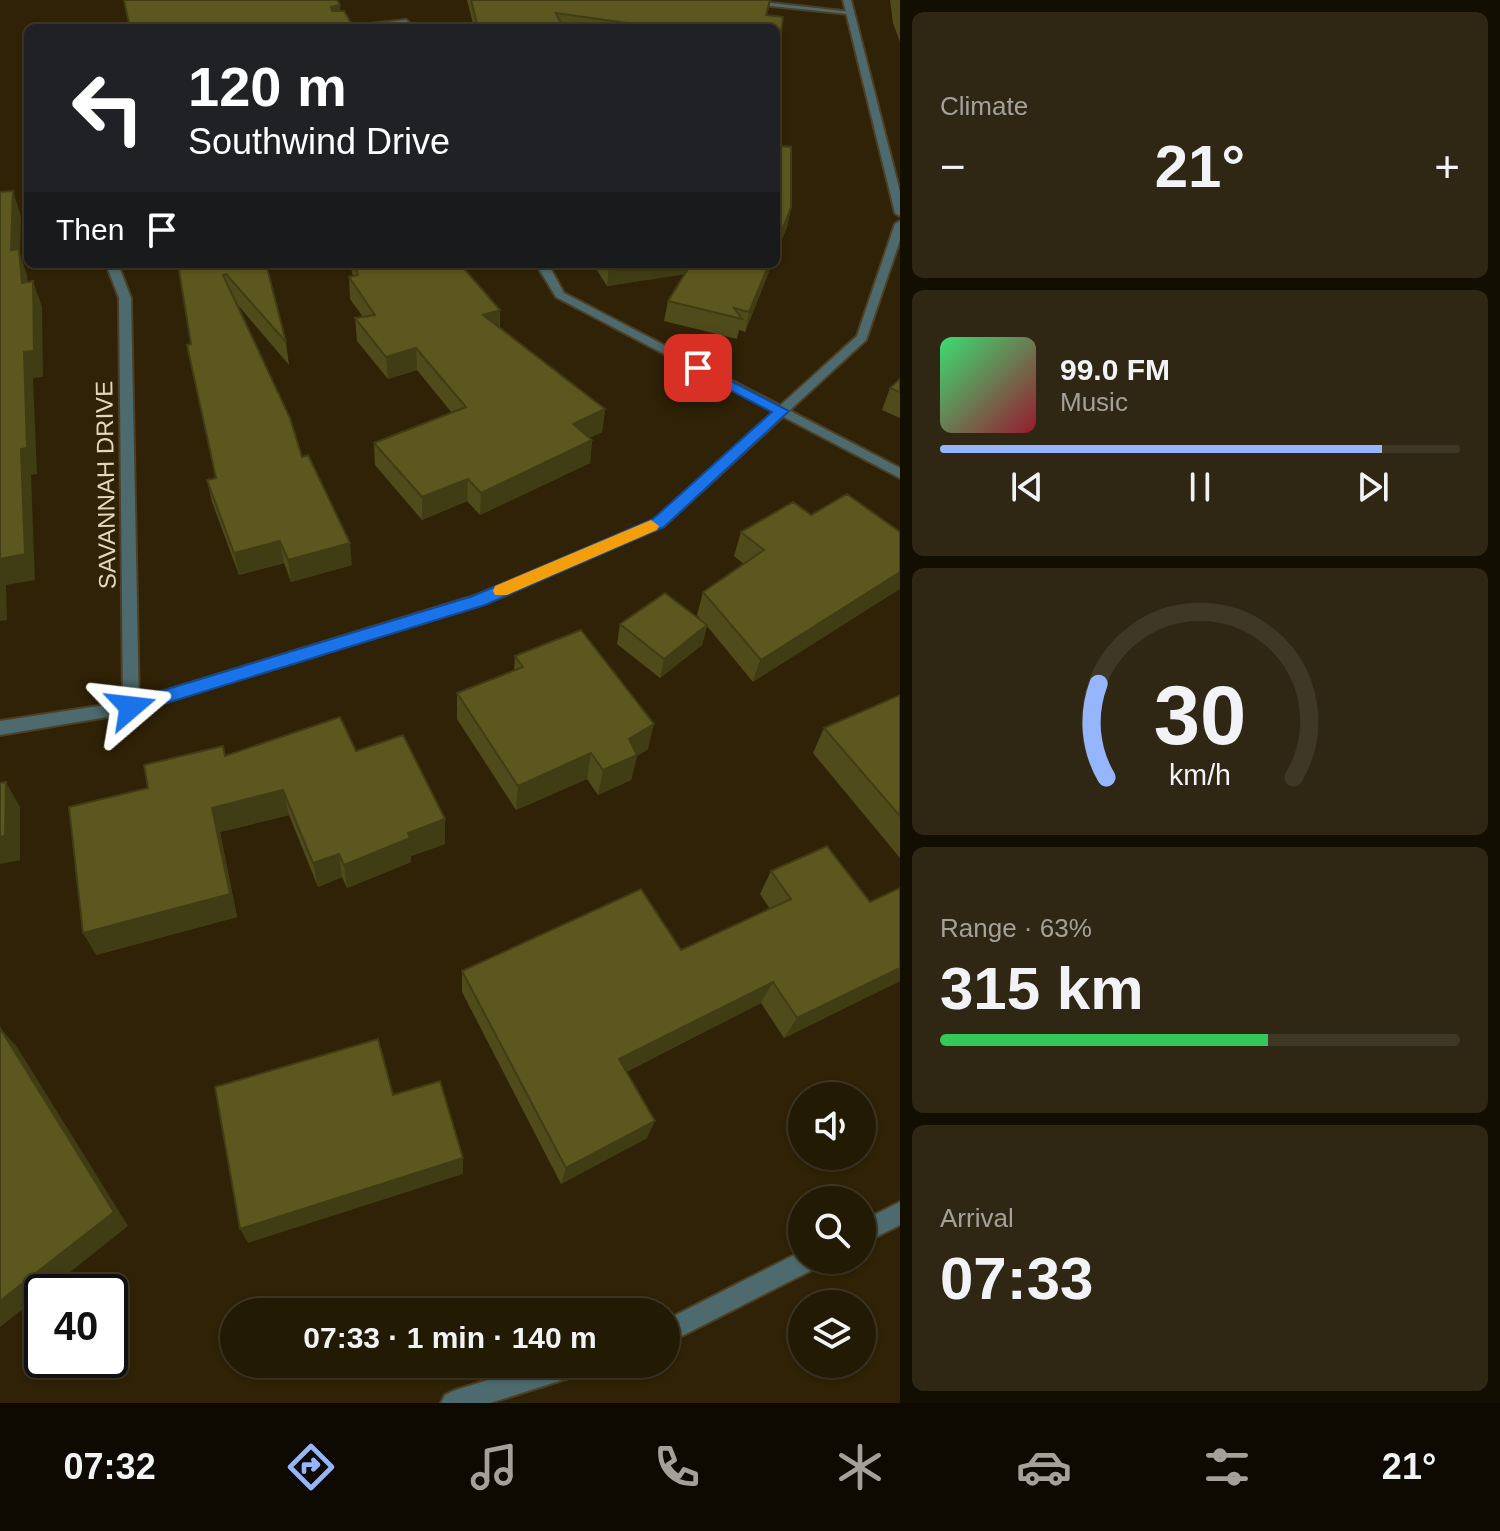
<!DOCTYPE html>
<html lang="en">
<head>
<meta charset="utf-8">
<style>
  body { margin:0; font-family:Helvetica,sans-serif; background:#2f2713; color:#f1f3f6; height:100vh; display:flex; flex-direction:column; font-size:30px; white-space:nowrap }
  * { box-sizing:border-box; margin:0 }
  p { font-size:26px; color:#a3a19a }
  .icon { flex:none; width:44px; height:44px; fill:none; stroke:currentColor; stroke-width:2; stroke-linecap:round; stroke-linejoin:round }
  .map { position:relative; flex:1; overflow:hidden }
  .side { display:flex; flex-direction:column; gap:12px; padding:12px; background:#130e02; width:600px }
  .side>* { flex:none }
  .guide { position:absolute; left:24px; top:24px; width:756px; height:244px; border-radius:12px; box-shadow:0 2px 6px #0004,0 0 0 2px #403826; background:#202124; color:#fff; overflow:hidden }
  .tools { position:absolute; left:788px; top:1082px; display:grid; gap:16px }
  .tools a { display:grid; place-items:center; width:88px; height:88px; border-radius:50%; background:#231a04; box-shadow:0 2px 6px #0004,0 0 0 2px #403826; font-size:40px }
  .speed { position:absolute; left:24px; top:1274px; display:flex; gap:16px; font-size:40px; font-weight:700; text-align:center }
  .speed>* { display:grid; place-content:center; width:104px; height:104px; border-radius:50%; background:#231a04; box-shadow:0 2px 6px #0004,0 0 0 2px #403826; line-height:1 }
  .speed .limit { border:4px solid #111; border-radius:12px; background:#fff; color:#111 }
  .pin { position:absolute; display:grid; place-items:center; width:68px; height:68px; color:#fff; margin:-34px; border-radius:16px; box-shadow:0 4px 12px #0006 }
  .me { position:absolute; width:88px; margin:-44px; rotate:73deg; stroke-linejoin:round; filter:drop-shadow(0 0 6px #0008) }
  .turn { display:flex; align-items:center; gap:28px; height:168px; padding:0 32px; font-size:36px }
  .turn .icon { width:104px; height:104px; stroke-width:2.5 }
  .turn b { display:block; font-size:56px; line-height:68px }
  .then { display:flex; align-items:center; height:76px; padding:0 32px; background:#0003; gap:16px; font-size:30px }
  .big { font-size:60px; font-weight:700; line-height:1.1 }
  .side .widget { flex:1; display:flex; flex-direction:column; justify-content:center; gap:12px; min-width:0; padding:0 28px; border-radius:12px; background:#2f2713 }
  .side .dial { align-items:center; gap:0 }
  .dial svg { height:208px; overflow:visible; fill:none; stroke:#403826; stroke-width:7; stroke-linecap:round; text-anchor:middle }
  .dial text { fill:#f1f3f6; stroke:none }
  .song { display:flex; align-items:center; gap:24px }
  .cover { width:96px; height:96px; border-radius:12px; background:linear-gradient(135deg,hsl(140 70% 55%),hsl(350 70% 35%)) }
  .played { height:8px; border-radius:4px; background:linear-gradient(90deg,#95b6fd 85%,#403826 85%) }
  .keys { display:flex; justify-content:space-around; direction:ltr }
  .heat { display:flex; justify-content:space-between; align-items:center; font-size:44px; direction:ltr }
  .charge { height:12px; border-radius:6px; background:linear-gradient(90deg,#34c759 63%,#403826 0) }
  .trip { position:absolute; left:220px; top:1298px; width:460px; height:80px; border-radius:40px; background:#231a04; box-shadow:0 2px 6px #0004,0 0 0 2px #403826; font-weight:700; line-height:80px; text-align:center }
  .tab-bar { display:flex; height:128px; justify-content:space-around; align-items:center; background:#0e0a02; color:#a3a19a }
  .tab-bar .icon { width:56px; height:56px }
  .tab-bar .selected { color:#95b6fd }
  .tab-bar b { font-size:36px; color:#f1f3f6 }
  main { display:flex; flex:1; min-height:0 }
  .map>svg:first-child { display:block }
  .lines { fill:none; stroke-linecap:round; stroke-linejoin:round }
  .minor-casing { stroke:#4c3f23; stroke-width:4 }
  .tertiary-casing { stroke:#4c3f23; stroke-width:4 }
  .minor { fill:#4d6b6e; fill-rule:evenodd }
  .tertiary { fill:#4d6b6e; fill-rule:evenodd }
  .wall { fill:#4f4b1a }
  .shaded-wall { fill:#403d15 }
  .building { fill:#5c571e; stroke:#403d15; stroke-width:2 }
  .route { fill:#1a73e8; stroke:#114b97; stroke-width:2 }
  .slow { fill:#f59e0b }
  .labels { text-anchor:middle; stroke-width:8; stroke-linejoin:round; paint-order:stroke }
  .street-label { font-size:24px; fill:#e5d7bd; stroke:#2f2206 }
</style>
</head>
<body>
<main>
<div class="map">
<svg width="900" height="1403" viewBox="0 0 900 1403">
  <rect width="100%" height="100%" fill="#2f2206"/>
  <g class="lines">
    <g class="minor-casing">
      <g id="minor">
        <path d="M715,0h30l107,12 -4,2z"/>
        <path d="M406,20l8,8h-8l-2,-3 -69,3z"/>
        <path d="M106,264h12l13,34 8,409 -2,4h-12l-2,-4 -4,-409z"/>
        <path d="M536,264h12l16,29 336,175v10l-344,-181z"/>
        <path d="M900,1202v23l-38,19v-23z"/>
        <path d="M802,1251v9h17l-3,8 -150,76v-24z"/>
        <path d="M538,1364h49l-4,8 -8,4 -85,27h-49l4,-8 8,-4z"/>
      </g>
    </g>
    <g class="tertiary-casing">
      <g id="tertiary">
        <path d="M843,0h8l49,192v24l-5,-3z"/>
        <path d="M900,221v19l-34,100 -202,186 -180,78 -353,109 -131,22v-14l131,-20 343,-105 180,-76 203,-184 38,-112z"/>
      </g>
    </g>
    <use href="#minor" class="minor"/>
    <use href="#tertiary" class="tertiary"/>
  </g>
  <g class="wall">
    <path d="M467,0h304l-4,15 16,2 -5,39 2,90 11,1v60l-4,20 -11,26v-225h-302z"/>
    <path d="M890,0h10v42l-7,-19z"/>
    <path d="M178,264h88l20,78 3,23 -52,-61 65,153 50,108 -61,17 -7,-19 -45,12 -27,-73 -5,-22 9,-2z"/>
    <path d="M350,264h110l40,46v17l105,82 -3,23 -13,6 3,2 -2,23 -110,52 -13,-14 -45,19 -47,-55 -1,-22 78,-30 -35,-43 -29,9 -31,-38 -2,-23 8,-1 -13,-18 -1,-22 4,-1z"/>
    <path d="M593,264h179l-27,68 -6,-2 -2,9 -73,-18 4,-20 16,-27 -77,12z"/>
    <path d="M900,379v39l-18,-8 8,-22z"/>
    <path d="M811,515l-58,167 -46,-56 -5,19 -42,33 -43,-34 3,-20 83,-2 -6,-7 6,-23 41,-28 -10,-8 7,-24z"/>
    <path d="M515,656l133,93 -11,7 -6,24 -33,15 -11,-16 -71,31 -59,-91v-26l57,-23z"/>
    <path d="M900,695v163l-87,-105 11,-25z"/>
    <path d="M356,751l89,93 -34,12v6l-64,26 -5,-11 -24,10 -29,-72 -69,17 17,85 -141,38 52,-167 78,-32z"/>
    <path d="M771,871l99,31 30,-14v93l-116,57 -23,-35 -135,69 21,66 -86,46 -99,-192v-21l219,-21 89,-41 -10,-15z"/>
  </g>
  <g class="shaded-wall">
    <path d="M340,5l1,19 -8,2 -2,-19z"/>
    <path d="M13,191l8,25 -1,37 7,22 3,33 -19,-58z"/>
    <path d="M791,207l-4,20 -11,26v-7z"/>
    <path d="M624,264h71l-1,9 -87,13 2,-20z"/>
    <path d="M769,264h3l-27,68 4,-20z"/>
    <path d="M33,281l9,26 1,70 -10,1 4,96 -6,1 4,105 -29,5 1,35 -7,1v-62l21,-110 3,-97z"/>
    <path d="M500,310l-1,22 -16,-17z"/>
    <path d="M416,348l1,22 -29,9 -2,-22z"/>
    <path d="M605,409l-3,23 -31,15 2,-23z"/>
    <path d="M592,440l-2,23 -110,52 1,-22z"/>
    <path d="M468,479l-1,22 -45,19v-23z"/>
    <path d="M280,541l4,22 -45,12 -5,-22z"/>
    <path d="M350,543l2,22 -61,17 -3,-22z"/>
    <path d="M900,572v17l-147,93 8,-22z"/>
    <path d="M707,625l-5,20 -42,33 4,-19z"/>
    <path d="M654,724l-6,25 -11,7 -6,24 -33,15 5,-25 26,-31z"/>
    <path d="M591,753l-4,26 -71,31 2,-24z"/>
    <path d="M6,782l14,25v53l-20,4v-27z"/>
    <path d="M283,790l6,25 -69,17 17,85 -141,38 -13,-22 129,-125z"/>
    <path d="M445,819v25l-34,12v6l-64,26 -3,-23 64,-32z"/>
    <path d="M339,854l3,23 -24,10 -5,-24z"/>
    <path d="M900,968v13l-116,57 13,-20z"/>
    <path d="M773,982l-12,21 -148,75 6,-19z"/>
    <path d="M0,1028l17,19 111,179 -83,66h-3v2l-42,33z"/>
    <path d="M655,1121l-8,17 -86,46 5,-16z"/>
    <path d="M463,1158v16l-215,69 -8,-14z"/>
  </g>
  <g class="building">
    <path d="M124,0h213l3,5 -9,2 1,4h12l10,17h-224z"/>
    <path d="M471,0h299l-4,15 17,2 -5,39 2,90 11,1v60l-15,39v-218h-114l-106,-15 7,15h-85z"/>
    <path d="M13,191l-2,59 8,-1 3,34 11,-2 1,70 -10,1 3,96 -6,1 4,105 -25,5v-367z"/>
    <path d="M178,264h88l20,78 -60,-68 -3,1 67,143 12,39 6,-2 42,88 -62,17 -8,-19 -46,12 -27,-73 9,-2 -29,-133 4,-1z"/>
    <path d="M355,264h105l40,46 -17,5 122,94 -32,15 19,16 -111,53 -13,-14 -46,18 -48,-54 92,-36 -50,-59 -30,9 -31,-39 20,-3 -26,-38 9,-2z"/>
    <path d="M691,264h78l-20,48 -15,-4 8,11 -74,-18z"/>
    <path d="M900,379v13l-10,-4z"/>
    <path d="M847,494l53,38v40l-139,88 -58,-68 61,-42 -23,-18 52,-30 18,13z"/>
    <path d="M665,593l42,32 -43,34 -44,-35z"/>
    <path d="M581,630l73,94 -25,15 8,16 -34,15 -12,-17 -73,33 -61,-93 66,-26 -8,-11z"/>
    <path d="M900,695v121l-76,-88z"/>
    <path d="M340,717l16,34 47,-16 42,84 -37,14 2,5 -66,27 -5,-11 -26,9 -30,-73 -71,18 18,86 -147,39 -14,-126 79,-19 -4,-23 79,-19 2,10z"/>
    <path d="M6,782l-1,54 -5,1v-54z"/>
    <path d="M827,846l43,56 30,-14v80l-103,50 -24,-36 -154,77 36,62 -89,47 -104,-197 179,-82 40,61 110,-51 -20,-28z"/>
    <path d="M0,1028l114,184 -114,89z"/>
    <path d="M378,1039l15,56 47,-14 23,77 -223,71 -25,-142z"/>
  </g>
  <path class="route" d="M698,364l91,47 -125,116 -179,78 -354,109 -6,-2 -3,-5 3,-5 348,-106 180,-77 119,-107 -79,-41v-6z"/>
  <path class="slow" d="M651,520l8,6 -2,4 -150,65h-12l-2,-4 2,-5z"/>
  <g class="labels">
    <g class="street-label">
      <text transform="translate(106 485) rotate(-91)" y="8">SAVANNAH DRIVE</text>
    </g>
  </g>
</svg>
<div class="tools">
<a><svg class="icon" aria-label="sound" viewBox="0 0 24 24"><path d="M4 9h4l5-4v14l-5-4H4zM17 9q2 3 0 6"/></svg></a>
<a><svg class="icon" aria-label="search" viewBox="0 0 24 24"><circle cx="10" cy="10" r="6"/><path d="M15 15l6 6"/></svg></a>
<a><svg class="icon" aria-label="layers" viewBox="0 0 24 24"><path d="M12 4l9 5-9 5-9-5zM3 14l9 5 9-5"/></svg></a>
</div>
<div class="speed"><div class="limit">40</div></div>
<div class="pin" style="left:698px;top:368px;background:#d93025"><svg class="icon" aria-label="arrive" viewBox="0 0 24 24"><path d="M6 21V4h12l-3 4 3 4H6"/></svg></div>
<svg class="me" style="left:131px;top:707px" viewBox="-20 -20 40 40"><path d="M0-17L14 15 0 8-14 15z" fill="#1a73e8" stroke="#fff" stroke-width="4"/></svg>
<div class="trip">07:33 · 1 min · 140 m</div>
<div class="guide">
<div class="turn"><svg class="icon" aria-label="left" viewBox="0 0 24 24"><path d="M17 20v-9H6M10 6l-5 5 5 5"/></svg><div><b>120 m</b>Southwind Drive</div></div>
<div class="then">Then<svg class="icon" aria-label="arrive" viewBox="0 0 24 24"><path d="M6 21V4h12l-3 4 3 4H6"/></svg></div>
</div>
</div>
<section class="side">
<div class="widget"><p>Climate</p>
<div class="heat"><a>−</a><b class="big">21°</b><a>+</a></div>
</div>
<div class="widget">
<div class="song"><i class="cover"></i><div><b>99.0 FM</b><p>Music</p></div></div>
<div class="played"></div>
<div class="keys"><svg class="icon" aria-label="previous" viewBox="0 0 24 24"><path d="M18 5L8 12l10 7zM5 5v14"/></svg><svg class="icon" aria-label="pause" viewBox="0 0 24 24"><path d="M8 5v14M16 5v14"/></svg><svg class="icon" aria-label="next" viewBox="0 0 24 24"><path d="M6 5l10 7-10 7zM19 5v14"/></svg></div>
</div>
<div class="widget dial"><svg viewBox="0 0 100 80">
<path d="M14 69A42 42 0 1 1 86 69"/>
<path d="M14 69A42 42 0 0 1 11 33" stroke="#95b6fd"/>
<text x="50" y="56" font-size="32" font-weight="700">30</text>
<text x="50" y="72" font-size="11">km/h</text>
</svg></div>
<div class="widget"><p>Range · 63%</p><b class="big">315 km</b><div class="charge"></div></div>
<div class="widget"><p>Arrival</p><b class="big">07:33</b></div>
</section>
</main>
<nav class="tab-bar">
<b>07:32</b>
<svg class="icon selected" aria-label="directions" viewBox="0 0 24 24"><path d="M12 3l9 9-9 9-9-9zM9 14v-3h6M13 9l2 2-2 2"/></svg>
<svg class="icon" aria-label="music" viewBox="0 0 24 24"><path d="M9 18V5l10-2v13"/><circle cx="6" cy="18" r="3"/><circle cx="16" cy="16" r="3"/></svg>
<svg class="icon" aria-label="phone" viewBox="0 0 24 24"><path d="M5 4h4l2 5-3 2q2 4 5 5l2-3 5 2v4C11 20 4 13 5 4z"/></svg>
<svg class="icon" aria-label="climate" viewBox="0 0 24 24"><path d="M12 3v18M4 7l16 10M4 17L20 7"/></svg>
<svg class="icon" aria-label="car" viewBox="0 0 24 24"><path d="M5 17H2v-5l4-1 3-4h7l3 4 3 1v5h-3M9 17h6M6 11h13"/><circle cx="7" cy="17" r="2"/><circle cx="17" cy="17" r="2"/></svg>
<svg class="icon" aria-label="filters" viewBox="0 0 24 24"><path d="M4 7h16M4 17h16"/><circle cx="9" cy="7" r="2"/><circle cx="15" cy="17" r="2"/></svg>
<b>21°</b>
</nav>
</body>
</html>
